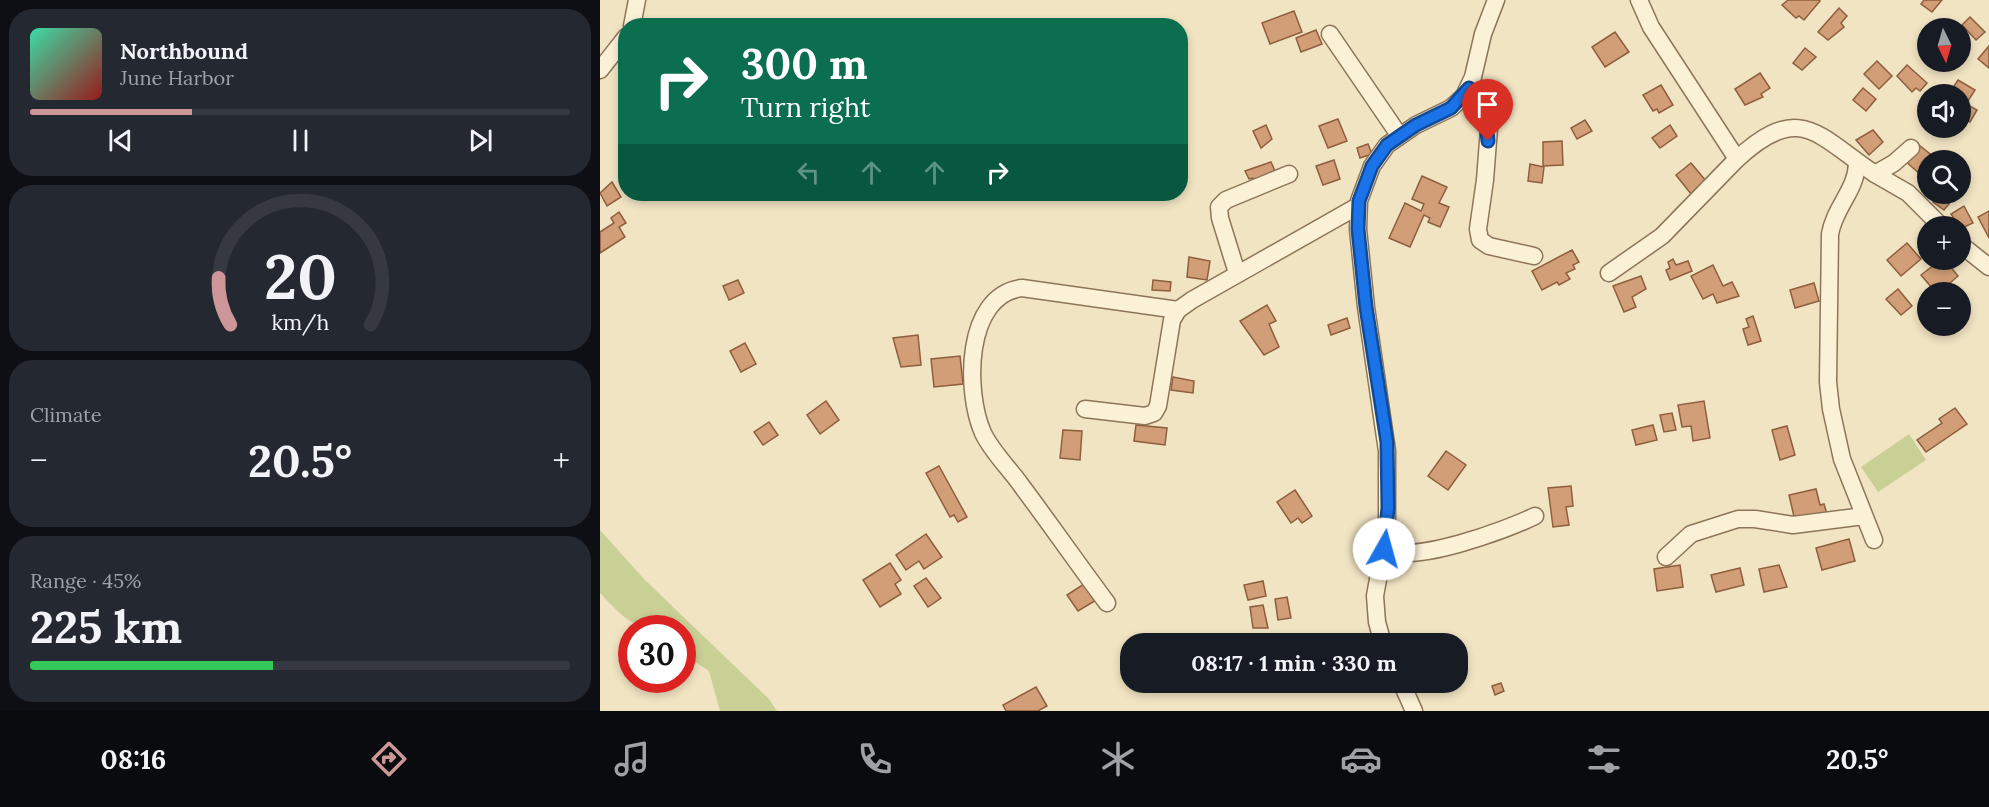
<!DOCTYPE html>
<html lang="en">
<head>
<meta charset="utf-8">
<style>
  body { margin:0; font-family:Lora,serif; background:#242831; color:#f1f3f6; height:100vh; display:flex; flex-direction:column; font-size:22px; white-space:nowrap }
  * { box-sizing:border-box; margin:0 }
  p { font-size:20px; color:#9ea1a6 }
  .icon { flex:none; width:33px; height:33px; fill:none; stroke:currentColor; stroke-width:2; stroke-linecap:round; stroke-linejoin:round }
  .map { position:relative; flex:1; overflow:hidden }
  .drawer { display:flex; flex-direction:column; gap:9px; padding:9px; background:#0d0f14; width:600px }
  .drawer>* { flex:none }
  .top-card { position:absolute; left:18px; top:18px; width:570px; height:183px; border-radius:24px; box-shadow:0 3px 9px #0003; background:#0b6e4f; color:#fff; overflow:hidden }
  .needle { width:39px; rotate:175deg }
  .tools { position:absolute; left:1317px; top:18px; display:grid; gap:12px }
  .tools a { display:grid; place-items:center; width:54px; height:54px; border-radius:50%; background:#171b24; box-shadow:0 3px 9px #0003; font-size:30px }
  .speed { position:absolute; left:18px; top:615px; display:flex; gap:12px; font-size:30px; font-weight:700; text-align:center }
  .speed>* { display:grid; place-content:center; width:78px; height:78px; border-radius:50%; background:#171b24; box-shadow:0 3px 9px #0003; line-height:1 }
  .speed .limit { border:9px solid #d22; background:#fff; color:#111 }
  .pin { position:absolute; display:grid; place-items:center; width:51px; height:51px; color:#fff; margin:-62px -26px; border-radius:50% 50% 50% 0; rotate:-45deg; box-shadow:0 0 6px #0007 }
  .pin .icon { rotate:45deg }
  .me { position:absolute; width:66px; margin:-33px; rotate:7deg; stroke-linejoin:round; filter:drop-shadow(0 0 4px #0008) }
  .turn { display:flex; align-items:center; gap:21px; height:126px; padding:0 24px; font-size:27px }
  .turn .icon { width:78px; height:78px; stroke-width:2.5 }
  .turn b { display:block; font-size:42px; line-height:51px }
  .lanes { display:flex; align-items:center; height:57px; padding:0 24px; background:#0003; justify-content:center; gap:30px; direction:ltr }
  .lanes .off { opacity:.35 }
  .big { font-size:45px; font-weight:800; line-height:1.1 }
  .drawer .card { flex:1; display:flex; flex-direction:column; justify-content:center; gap:9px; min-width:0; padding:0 21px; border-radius:24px; background:#242831 }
  .drawer .dial { align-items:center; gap:0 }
  .dial svg { height:156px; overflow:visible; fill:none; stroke:#363941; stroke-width:7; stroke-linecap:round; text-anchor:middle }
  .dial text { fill:#f1f3f6; stroke:none }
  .song { display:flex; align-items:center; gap:18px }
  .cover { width:72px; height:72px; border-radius:9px; background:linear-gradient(135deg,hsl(160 70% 55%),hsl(0 70% 35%)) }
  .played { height:6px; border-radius:3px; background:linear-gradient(90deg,#cd9698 30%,#363941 30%) }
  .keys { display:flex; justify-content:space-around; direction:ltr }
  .heat { display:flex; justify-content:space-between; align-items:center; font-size:33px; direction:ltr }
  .charge { height:9px; border-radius:4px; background:linear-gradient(90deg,#34c759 45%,#363941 0) }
  .trip { position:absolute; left:520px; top:633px; width:348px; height:60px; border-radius:24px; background:#171b24; box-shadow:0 3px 9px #0003; font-weight:800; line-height:60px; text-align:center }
  .tab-bar { display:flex; height:96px; justify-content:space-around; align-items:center; background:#090b0e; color:#9ea1a6 }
  .tab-bar .icon { width:42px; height:42px }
  .tab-bar .current { color:#cd9698 }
  .tab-bar b { font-size:27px; color:#f1f3f6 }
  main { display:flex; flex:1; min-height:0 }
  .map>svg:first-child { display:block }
  .green { fill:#c9d096 }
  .building { fill:#d29e77; stroke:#8e5e3d; stroke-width:1.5 }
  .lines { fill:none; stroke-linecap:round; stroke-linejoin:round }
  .minor-casing { stroke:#8d7559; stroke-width:19 }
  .minor { stroke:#fbf1d7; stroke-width:16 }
  .route-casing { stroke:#114b97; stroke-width:15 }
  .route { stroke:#1a73e8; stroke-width:10 }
</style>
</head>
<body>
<main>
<section class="drawer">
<div class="card">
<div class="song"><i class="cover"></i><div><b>Northbound</b><p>June Harbor</p></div></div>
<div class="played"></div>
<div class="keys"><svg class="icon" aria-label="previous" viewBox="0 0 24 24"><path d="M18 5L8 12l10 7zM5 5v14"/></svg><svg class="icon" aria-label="pause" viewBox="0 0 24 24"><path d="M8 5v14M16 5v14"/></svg><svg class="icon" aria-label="next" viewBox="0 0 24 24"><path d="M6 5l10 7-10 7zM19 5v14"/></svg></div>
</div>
<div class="card dial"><svg viewBox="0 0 100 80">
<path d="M14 69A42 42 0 1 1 86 69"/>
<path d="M14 69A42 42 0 0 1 8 45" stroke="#cd9698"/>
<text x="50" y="56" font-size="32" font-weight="700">20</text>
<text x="50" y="72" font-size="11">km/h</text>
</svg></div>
<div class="card"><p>Climate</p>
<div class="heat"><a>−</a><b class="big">20.5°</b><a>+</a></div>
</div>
<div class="card"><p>Range · 45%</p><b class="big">225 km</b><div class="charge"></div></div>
</section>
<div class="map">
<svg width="1389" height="711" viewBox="0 0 1389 711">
  <rect width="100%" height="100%" fill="#f1e4c3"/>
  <g class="green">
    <path d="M1309,434l17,26 -48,32 -17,-25z"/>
    <path d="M0,530l44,49 125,120 8,12h-57l-11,-40 -26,-17 -1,-26c-48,0 -48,1 -82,-35z"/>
  </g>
  <g class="building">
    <path d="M1188,0h32v1l-16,19 -5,-4 -3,2 -14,-13z"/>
    <path d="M1324,0h18l-10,12 -11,-8z"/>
    <path d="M1239,8l8,8 -6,7 3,4 -16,13 -10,-8z"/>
    <path d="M694,11l8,21 -32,12 -8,-21z"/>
    <path d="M1370,17l15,15 -9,8 -14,-15z"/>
    <path d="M716,30l6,14 -21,8 -5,-14z"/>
    <path d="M1015,32l14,20 -24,15 -13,-20z"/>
    <path d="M1389,46v22l-11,-9z"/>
    <path d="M1205,48l11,9 -14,13 -9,-7z"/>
    <path d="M1277,61l15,15 -13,13 -15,-15z"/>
    <path d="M1307,65l20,18 -7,8 -4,-3 -4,4 -15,-16z"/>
    <path d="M1160,73l10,15 -9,6 2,3 -18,8 -10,-16z"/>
    <path d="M1358,80l17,10 -9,14 11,6 -7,12 -10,-6v-22h-11z"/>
    <path d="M1061,85l12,20 -14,8 -2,-4 -4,2 -10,-16z"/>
    <path d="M1263,88l13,11 -10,12 -13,-11z"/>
    <path d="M738,119l9,22 -19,7 -9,-22z"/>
    <path d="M985,120l7,11 -15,8 -6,-11z"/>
    <path d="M666,125l6,14 -11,9 -8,-17z"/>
    <path d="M1070,125l7,11 -17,12 -8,-10z"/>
    <path d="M1273,130l10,12 -14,13 -13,-15z"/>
    <path d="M962,141l1,24 -20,1v-24z"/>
    <path d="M768,144l4,10 -12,4 -3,-10z"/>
    <path d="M1319,145l16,13 -7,2v7l-7,8 -16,-14z"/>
    <path d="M734,160l6,19 -17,6 -7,-19z"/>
    <path d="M671,162l4,9 -20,10 -2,-3 -4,1 -4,-8z"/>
    <path d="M1091,163l15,18 -15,13 -15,-19z"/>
    <path d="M930,164l14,3 -2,16 -14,-2z"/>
    <path d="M822,176l25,11 -8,16 10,4 -9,20 -12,-5 2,-4 -6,-3 -14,32 -21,-9 16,-35 16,8 3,-7 -12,-5z"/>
    <path d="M12,182l9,15 -14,9 -7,-13z"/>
    <path d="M1337,196l12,8 -5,6 -11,-8z"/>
    <path d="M1364,206l9,17 -13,6 -9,-15z"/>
    <path d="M1389,211v27l-11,-21z"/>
    <path d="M19,212l7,11 -7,4 6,10 -25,16v-21l14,-9 -3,-5z"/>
    <path d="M1307,243l14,16 -20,17 -14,-16z"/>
    <path d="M972,250l7,12 -6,3 2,4 -9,4 4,6 -11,6 -2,-3 -15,8 -10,-19z"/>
    <path d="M589,257l21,4 -3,19 -20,-3z"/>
    <path d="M1073,259l3,6 12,-4 4,10 -22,9 -4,-10 4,-2 -2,-6z"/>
    <path d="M1339,261l6,7 4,-3 9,11 -16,14 -5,-6 -5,4 -11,-13z"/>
    <path d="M1113,265l10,21 9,-4 7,14 -22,7 -4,-9 -10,5 -12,-23z"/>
    <path d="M1041,276l5,13 -14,8 4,10 -12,5 -11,-26z"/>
    <path d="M138,280l6,13 -15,7 -6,-14z"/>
    <path d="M553,280l18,2 -1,9 -18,-1z"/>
    <path d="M1214,283l5,18 -24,7 -5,-18z"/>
    <path d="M1298,289l14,17 -11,9 -15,-16z"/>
    <path d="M667,305l9,16 -7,3 10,23 -15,8 -24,-34z"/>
    <path d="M1153,316l8,25 -13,4 -5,-16 6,-2 -3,-8z"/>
    <path d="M747,318l3,10 -19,7 -3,-10z"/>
    <path d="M318,335l3,30 -20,2 -8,-29z"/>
    <path d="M145,343l11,21 -15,8 -11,-21z"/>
    <path d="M360,356l3,28 -29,3 -3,-28z"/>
    <path d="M573,377l21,4 -1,12 -22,-3z"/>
    <path d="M226,401l13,19 -19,14 -13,-19z"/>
    <path d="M1104,401l6,37 -17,3 -2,-15 -9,1 -4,-22z"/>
    <path d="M1355,408l12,16 -41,28 -9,-12 25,-17 -3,-4z"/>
    <path d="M1072,413l4,17 -12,2 -4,-17z"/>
    <path d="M169,422l9,13 -15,10 -9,-13z"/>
    <path d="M536,425l31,3 -2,17 -31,-4z"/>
    <path d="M1053,425l4,15 -21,5 -4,-15z"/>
    <path d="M1187,426l8,29 -15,5 -8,-30z"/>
    <path d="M463,430l19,1 -2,29 -20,-2z"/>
    <path d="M846,451l20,14 -18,25 -20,-14z"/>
    <path d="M339,466l28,51 -9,5 -4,-7 -4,2 -24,-44z"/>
    <path d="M971,486l2,20 -7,1 3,18 -16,2 -5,-39z"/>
    <path d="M1216,489l4,16 4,-1 3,10 -32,7 -6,-26z"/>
    <path d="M695,490l17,26 -10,7 -4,-5 -7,5 -14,-21z"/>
    <path d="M326,534l16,23 -18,12 -5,-8 -13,9 -10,-15z"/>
    <path d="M1249,539l6,22 -33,9 -6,-22z"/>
    <path d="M290,563l11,17 -6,4 6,10 -21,13 -17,-27z"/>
    <path d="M1080,565l3,22 -26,4 -3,-22z"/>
    <path d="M1179,565l8,22 -23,5 -5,-23z"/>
    <path d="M1140,568l4,17 -28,7 -5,-17z"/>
    <path d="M326,578l15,20 -13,9 -14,-21z"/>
    <path d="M663,581l3,15 -18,4 -4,-15z"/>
    <path d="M487,582l11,17 -20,12 -11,-16z"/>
    <path d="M687,597l4,21 -13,2 -3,-21z"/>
    <path d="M663,605l5,23h-15l-3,-21z"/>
    <path d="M901,683l3,8 -9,4 -3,-9z"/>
    <path d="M436,687l11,19 -9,5h-32l-3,-6z"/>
  </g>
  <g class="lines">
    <g class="minor-casing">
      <g id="minor">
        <path d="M1039,0l12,27 86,132c63,-58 80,-24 138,15l19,-11 17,-15"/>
        <path d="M32,26l5,-26"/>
        <path d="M730,34l69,101"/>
        <path d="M0,70l26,-33"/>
        <path d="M869,88l14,19 6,21 -4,52 -7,49 2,11 9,6 45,10"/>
        <path d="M1257,162c0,28 -22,44 -27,72l-2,148 3,27 11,50 32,81"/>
        <path d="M1275,174l33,19 33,33"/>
        <path d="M1360,244l29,23"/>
        <path d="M637,273l-17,-55 -1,-11 7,-7 63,-26"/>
        <path d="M1009,273l53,-37 75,-77"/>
        <path d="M485,409l60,7 9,-3 4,-7 14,-86 6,-10 14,-10 166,-94"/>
        <path d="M784,549c28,16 122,-19 151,-33"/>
        <path d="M1066,557l25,-23 47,-15h17l38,6 71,-9"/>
        <path d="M507,603c-29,-39 -57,-79 -86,-118 -12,-17 -29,-33 -38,-52 -18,-40 -19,-138 39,-145l156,22"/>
        <path d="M783,644l-6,-22 -2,-26 12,-67v-78l-21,-144 -8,-78 1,-28 13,-35 15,-21 29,-20 35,-17 13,-12 9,-19 10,-43 13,-34"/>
        <path d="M801,682l13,29"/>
      </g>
    </g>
    <use href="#minor" class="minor"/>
  </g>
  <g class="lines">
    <g class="route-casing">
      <path id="route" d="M784,549l4,-41 -1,-66 -21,-135 -8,-78 1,-28 13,-35 15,-21 29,-20 35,-17 18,-20 16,24 3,29"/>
    </g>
    <use href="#route" class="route"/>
  </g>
</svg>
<div class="tools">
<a><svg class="needle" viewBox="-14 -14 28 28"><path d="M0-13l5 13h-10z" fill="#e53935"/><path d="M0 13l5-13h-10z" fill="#9ea1a6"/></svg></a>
<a><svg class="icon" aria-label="sound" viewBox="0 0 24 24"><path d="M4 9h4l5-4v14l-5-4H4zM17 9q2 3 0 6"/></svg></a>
<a><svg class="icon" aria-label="search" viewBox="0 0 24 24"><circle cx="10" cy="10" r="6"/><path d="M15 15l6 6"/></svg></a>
<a>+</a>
<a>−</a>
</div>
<div class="speed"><div class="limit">30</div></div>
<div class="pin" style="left:888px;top:141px;background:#d93025"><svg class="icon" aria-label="arrive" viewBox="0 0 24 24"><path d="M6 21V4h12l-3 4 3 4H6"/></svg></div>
<svg class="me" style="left:784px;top:549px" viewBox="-20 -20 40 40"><circle r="19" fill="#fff"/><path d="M0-13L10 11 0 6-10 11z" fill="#1a73e8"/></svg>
<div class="trip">08:17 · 1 min · 330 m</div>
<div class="top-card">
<div class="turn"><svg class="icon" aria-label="right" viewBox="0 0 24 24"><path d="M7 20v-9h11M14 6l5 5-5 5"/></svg><div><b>300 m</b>Turn right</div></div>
<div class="lanes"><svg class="icon off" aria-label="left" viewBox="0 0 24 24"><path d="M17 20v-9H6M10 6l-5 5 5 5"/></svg><svg class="icon off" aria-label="ahead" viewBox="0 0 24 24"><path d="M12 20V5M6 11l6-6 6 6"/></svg><svg class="icon off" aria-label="ahead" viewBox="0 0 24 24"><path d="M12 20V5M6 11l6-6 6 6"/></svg><svg class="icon" aria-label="right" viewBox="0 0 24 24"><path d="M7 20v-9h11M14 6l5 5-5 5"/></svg></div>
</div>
</div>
</main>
<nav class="tab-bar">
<b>08:16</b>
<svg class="icon current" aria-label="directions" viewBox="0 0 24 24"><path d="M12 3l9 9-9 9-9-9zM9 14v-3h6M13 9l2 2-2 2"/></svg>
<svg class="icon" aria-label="music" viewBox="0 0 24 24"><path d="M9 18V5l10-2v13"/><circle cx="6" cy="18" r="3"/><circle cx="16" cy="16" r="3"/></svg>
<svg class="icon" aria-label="phone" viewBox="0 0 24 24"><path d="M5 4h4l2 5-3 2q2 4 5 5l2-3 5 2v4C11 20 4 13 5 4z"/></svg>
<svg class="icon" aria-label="climate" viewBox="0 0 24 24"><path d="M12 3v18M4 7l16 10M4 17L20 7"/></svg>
<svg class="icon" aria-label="car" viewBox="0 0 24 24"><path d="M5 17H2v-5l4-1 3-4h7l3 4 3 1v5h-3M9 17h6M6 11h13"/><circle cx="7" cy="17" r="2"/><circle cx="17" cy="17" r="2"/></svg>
<svg class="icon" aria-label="filters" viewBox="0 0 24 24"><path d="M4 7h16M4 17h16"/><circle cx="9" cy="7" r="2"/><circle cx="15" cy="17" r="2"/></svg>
<b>20.5°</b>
</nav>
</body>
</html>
